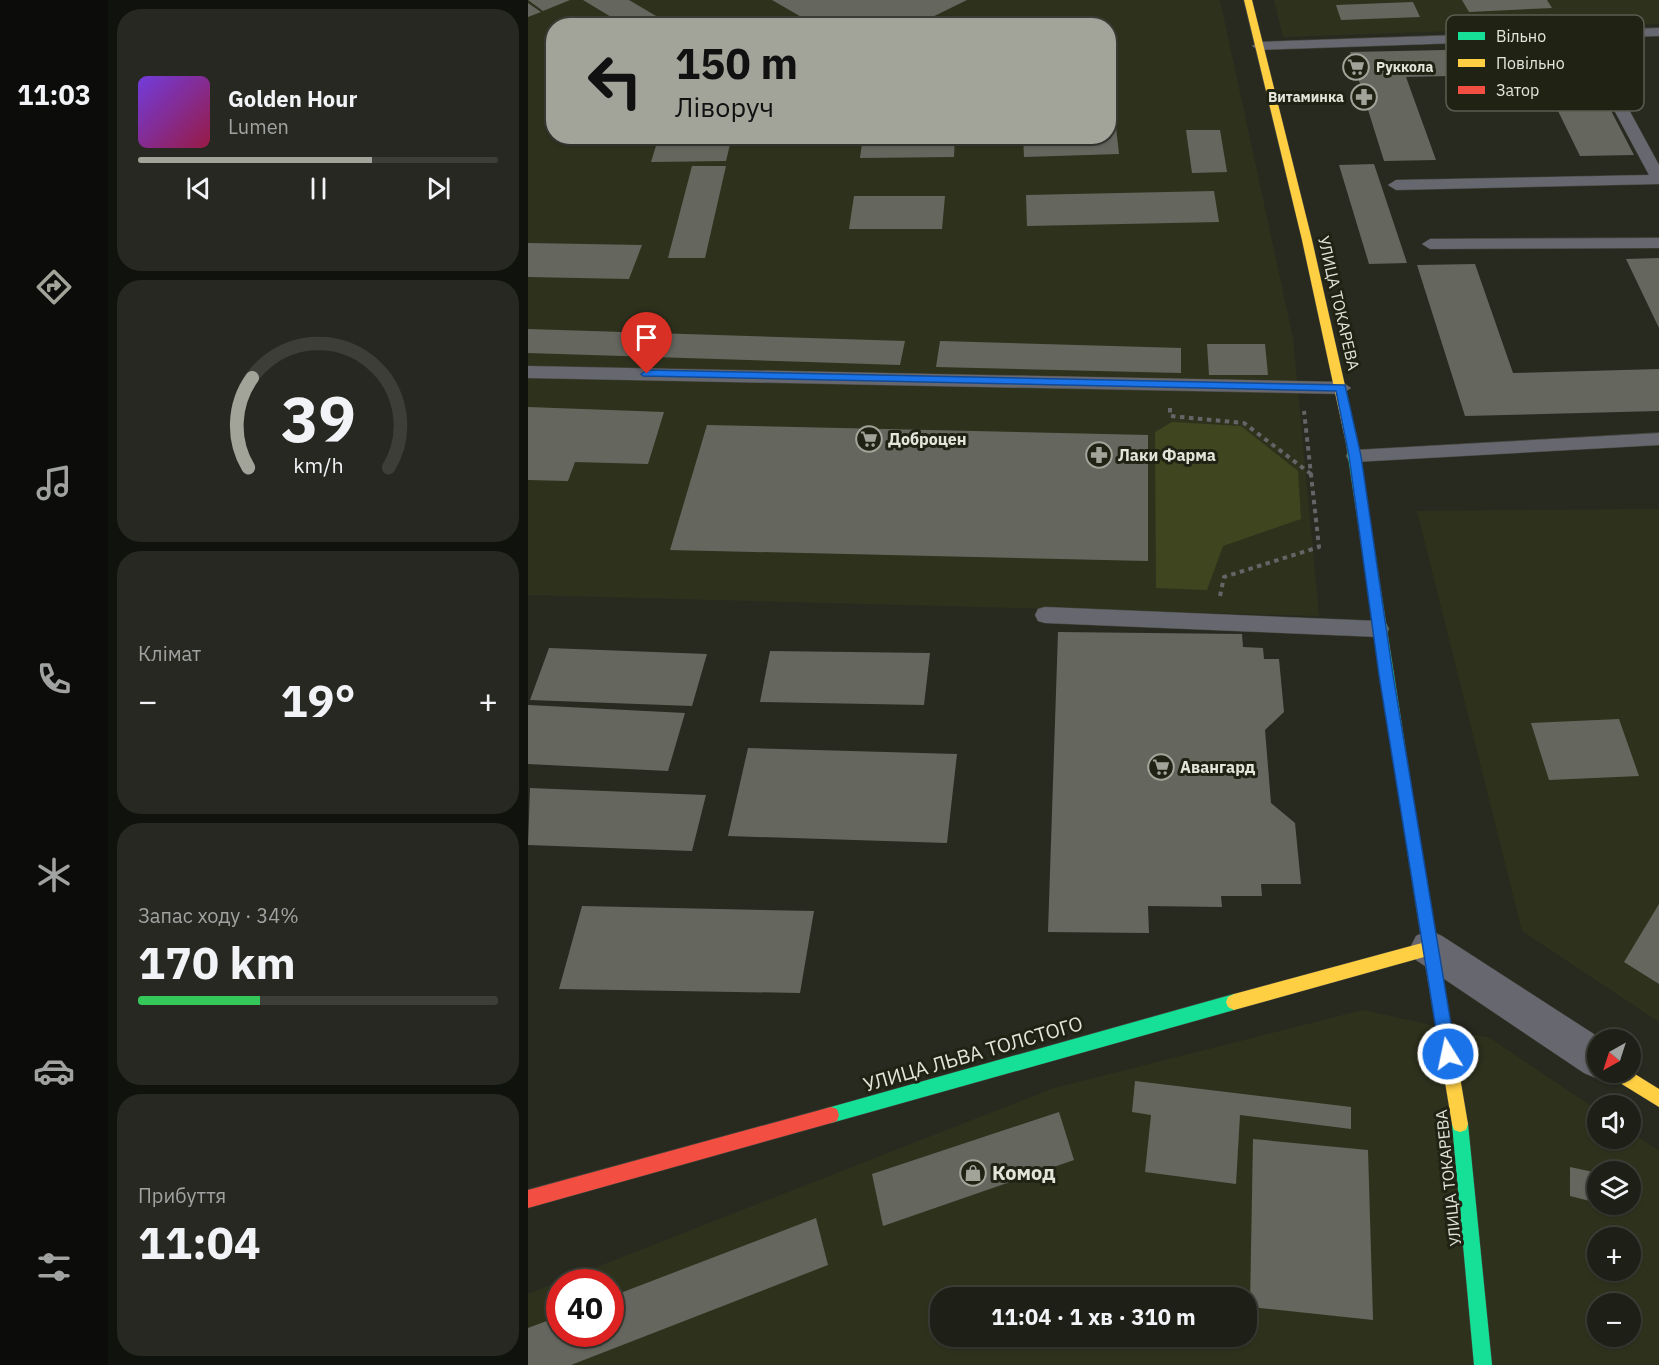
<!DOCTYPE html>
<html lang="uk">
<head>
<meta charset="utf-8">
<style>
  body { margin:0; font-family:"IBM Plex Sans",sans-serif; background:#262821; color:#f1f3f6; height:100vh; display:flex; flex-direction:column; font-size:22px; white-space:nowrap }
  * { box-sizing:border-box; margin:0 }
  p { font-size:20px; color:#a1a3a2 }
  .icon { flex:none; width:33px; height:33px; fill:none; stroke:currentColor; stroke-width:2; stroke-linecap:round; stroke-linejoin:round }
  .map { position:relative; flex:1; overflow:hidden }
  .panel { display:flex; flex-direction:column; gap:9px; padding:9px; background:#10120d; width:420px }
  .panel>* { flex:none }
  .top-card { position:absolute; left:18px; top:18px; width:570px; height:126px; border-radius:24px; box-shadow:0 2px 4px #0004,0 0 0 2px #3c3e37; background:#a2a49a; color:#111; overflow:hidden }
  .needle { width:39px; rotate:219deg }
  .fabs { position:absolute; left:1059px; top:1029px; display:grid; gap:12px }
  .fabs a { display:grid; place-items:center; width:54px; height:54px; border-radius:50%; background:#1e2018; box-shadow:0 2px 4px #0004,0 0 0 2px #3c3e37; font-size:30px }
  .speed { position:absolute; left:18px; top:1269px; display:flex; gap:12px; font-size:30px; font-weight:700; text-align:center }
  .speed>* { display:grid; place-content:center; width:78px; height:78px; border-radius:50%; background:#1e2018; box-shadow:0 2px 4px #0004,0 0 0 2px #3c3e37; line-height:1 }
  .speed .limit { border:9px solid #d22; background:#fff; color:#111 }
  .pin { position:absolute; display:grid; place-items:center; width:51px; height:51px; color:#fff; margin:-62px -26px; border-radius:50% 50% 50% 0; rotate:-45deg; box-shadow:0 0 6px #0007 }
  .pin .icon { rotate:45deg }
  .me { position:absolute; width:66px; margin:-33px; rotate:350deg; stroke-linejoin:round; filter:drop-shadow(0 0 4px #0008) }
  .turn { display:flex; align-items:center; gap:21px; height:126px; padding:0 30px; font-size:27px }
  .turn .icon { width:78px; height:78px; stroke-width:2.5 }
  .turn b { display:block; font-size:42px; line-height:51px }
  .big { font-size:45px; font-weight:700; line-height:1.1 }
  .panel .tile { flex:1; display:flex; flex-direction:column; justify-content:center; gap:9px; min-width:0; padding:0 21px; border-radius:24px; background:#262821 }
  .panel .dial { align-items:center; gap:0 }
  .dial svg { height:156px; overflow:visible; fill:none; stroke:#3c3e37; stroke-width:7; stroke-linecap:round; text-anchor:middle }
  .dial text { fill:#f1f3f6; stroke:none }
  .song { display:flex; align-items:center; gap:18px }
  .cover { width:72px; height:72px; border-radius:9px; background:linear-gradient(135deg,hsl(260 70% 55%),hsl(340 70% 35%)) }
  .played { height:6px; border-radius:3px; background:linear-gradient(90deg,#a2a49a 65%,#3c3e37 65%) }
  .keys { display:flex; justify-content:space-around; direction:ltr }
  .heat { display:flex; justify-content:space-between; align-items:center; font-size:33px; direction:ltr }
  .charge { height:9px; border-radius:4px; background:linear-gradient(90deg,#34c759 34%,#3c3e37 0) }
  .trip { position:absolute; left:402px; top:1287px; width:327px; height:60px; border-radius:24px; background:#1e2018; box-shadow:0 2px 4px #0004,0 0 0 2px #3c3e37; font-weight:700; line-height:60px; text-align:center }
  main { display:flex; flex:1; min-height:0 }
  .tab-bar { display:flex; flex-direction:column; width:108px; justify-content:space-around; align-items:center; background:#0c0d0a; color:#a1a3a2 }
  .tab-bar .icon { width:42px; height:42px }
  .tab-bar .active { color:#a2a49a }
  .tab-bar b { font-size:27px; color:#f1f3f6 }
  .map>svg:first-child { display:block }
  .built { fill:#2e321d; fill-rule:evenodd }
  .green { fill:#3f451f }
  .building { fill:#65675f }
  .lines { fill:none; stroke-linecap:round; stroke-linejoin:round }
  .lane-casing { stroke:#45473f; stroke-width:1 }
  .street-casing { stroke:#45473f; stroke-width:1 }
  .fast-casing { stroke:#45473f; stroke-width:1 }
  .slow-casing { stroke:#45473f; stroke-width:1 }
  .jam-casing { stroke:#45473f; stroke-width:1 }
  .path { stroke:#646566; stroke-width:4; stroke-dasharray:4.5 4.5; stroke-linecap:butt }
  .lane { fill:#67676f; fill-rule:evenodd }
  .street { fill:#67676f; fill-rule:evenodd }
  .fast { fill:#16e098; fill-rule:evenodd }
  .slow { fill:#ffcf43; fill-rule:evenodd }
  .jam { fill:#f24e42; fill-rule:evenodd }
  .route { fill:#1a73e8; stroke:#114b97; stroke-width:1.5 }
  .labels { text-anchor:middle; stroke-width:6; stroke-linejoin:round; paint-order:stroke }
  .far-poi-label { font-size:14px; font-weight:bold; fill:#e3e5db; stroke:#202314; text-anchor:start }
  .street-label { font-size:16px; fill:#e3e5db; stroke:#202314 }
  .poi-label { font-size:16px; font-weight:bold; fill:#e3e5db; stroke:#202314; text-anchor:start }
  .near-street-label { font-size:20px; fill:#e3e5db; stroke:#202314 }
  .near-poi-label { font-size:20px; font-weight:bold; fill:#e3e5db; stroke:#202314; text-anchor:start }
  .key { fill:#202314; stroke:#5a5d50; stroke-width:1.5 }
  .key-label { font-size:16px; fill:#e3e5db }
</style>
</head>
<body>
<main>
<nav class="tab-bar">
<b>11:03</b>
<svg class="icon active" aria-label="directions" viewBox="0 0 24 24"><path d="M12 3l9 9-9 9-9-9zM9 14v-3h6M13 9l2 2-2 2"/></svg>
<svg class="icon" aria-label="music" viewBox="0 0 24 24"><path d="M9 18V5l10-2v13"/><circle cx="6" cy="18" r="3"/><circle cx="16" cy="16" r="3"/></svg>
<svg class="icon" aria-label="phone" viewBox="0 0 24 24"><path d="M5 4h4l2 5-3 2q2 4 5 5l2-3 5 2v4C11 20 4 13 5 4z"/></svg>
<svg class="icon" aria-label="climate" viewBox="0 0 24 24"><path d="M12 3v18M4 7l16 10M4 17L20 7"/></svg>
<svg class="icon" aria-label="car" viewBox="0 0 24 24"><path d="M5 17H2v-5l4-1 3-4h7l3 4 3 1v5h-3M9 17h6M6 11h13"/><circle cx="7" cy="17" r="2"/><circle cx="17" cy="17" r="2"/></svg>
<svg class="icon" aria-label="filters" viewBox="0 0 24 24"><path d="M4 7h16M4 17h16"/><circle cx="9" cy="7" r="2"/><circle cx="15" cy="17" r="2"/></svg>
</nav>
<section class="panel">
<div class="tile">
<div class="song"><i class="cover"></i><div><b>Golden Hour</b><p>Lumen</p></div></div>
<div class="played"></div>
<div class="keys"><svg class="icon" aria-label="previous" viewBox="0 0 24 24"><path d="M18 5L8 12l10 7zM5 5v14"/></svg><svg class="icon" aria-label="pause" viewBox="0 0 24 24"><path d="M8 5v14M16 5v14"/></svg><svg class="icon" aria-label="next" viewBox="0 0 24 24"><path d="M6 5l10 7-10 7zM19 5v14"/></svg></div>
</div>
<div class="tile dial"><svg viewBox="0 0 100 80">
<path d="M14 69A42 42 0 1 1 86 69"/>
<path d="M14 69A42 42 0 0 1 16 23" stroke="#a2a49a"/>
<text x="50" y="56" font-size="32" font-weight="700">39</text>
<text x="50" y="72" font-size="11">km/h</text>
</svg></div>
<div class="tile"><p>Клімат</p>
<div class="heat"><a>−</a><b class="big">19°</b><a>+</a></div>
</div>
<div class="tile"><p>Запас ходу · 34%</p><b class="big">170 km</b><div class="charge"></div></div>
<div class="tile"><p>Прибуття</p><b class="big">11:04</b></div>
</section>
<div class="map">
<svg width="1131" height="1365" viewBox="0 0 1131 1365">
  <rect width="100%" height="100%" fill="#282a20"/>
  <g class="built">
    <path d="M0,0h692l73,338 26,278 -791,-21zM26,26h554v110h-554z"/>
    <path d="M746,0h385v24l-376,13z"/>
    <path d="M1131,509v513l-137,-91 -105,-420z"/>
    <path d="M835,1010l127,28 107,72 1,28h32l1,-6 28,19v214h-1131v-71l526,-206zM1070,1172h32v32h-32zM1070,1238h32v32h-32zM32,1282h50v52h-50zM412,1298h306v38h-306zM1070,1304h32v32h-32z"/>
  </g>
  <path class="green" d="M644,422l69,4 57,45 3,48 -78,27 -16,44 -51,-2 -1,-156z"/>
  <g class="building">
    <path d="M0,0h42l-27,11z"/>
    <path d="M55,0h46l44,26h-47z"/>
    <path d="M244,0h195l-53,26 -20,-9 -18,9h-59z"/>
    <path d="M934,0h85l5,8 -83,4z"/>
    <path d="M885,2l7,15 -79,3 -5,-15z"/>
    <path d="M0,3l13,9 -13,5z"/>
    <path d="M1050,47l56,108 -54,1 -40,-82 -134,3 30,83 -52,1 -34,-109z"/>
    <path d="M580,127h8l3,27 -95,3 -1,-21h85z"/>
    <path d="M658,130h34l7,42 -35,1z"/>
    <path d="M131,136h73l-6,25 -75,1z"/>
    <path d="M335,136h92l-1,21 -94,1z"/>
    <path d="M846,164l33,99 -38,1 -30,-99z"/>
    <path d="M164,166h34l-21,92h-37z"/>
    <path d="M686,191l5,31 -192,4 -1,-31z"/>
    <path d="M326,196h91l-3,33h-93z"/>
    <path d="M0,243l114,2 -13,34 -101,-2z"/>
    <path d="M1131,258v70l-33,-69z"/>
    <path d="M947,264l38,109 146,-4v42l-194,5 -48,-151z"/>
    <path d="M0,329l377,12 -5,24 -372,-12z"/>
    <path d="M412,341l241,7v25l-245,-6z"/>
    <path d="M679,344h58l3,31h-59z"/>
    <path d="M0,407l136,5 -16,52 -73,-2 -7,19 -40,-1z"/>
    <path d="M179,425l441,10v126l-478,-11z"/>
    <path d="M530,632l184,2 1,13 20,1 1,11h15l5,53 -19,18 6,73 24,20 6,61h-40l1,12h-41l1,11 -74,-1 1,27 -101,-1z"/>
    <path d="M21,648l158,6 -15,52 -162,-6z"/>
    <path d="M242,651l160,2 -6,52 -164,-3z"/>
    <path d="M0,705l157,8 -17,58 -140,-7z"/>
    <path d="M1091,719l20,57 -90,4 -18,-57z"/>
    <path d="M220,748l209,6 -10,89 -219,-7z"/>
    <path d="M2,788l176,7 -14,56 -164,-6z"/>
    <path d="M1131,904v80l-35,-22z"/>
    <path d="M54,906l232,5 -14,82 -241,-4z"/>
    <path d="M607,1081l216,26v22l-111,-14 -4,69 -91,-12 6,-57 -19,-3z"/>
    <path d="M531,1112l15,48 -191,66 -11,-52z"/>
    <path d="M725,1139l115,11 5,170 -123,-13z"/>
    <path d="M1042,1167l28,6v30l-28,-7z"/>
    <path d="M288,1218l12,47 -257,100h-43v-37l32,-12v18h50v-37z"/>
  </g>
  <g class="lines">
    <g class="lane-casing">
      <g id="lane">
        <path d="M1131,28v8l-69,2 69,127v19l-263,6 -8,-5 8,-5 253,-5 -73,-136 -317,11 -7,-4 7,-4z"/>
        <path d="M1131,238v10l-229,1 -8,-5 8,-5z"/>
        <path d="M0,366l814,16 9,6 -9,6 -814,-16z"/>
        <path d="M1131,433v12l-304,17 -6,-1 -3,-5 3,-5 6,-1z"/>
        <path d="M517,607l334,14 7,2 3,6 -3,6 -7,2 -334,-14 -7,-2 -3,-6 3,-6z"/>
      </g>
    </g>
    <g class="street-casing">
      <path id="street" d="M901,930l13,6 161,104h-5v32l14,1 -14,6 -14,-6 -168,-113 -6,-12 6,-12z"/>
    </g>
    <g class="fast-casing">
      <g id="fast">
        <path d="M824,439l6,4 64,412 -2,5 -5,2 -5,-2 -2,-5 -62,-412z"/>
        <path d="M706,994l6,3 2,5 -2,5 -6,3 -403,113 -6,-2 -2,-6 2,-6 6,-2z"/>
        <path d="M932,1116l6,2 2,6 24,241h-18l-22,-241 2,-6z"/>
      </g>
    </g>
    <g class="slow-casing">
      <g id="slow">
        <path d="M716,0h8l60,240 46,203 -6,4 -6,-4 -44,-203z"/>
        <path d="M887,848l5,2 2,5 46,269 -2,6 -6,2 -6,-2 -2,-6 -28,-167 -190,53 -6,-3 -2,-5 2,-5 6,-3 188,-51 -14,-88 2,-5z"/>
        <path d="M1102,1071l29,18v18l-47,-29 -2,-6h20z"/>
      </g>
    </g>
    <g class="jam-casing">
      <path id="jam" d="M303,1107l6,2 2,6 -2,6 -6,2 -303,85v-18z"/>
    </g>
    <g class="path">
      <path d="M642,408v8l74,7 67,51"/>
      <path d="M692,596l4,-19 95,-30 -15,-136"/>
    </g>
    <use href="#lane" class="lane"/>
    <use href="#street" class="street"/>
    <use href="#fast" class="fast"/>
    <use href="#slow" class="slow"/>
    <use href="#jam" class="jam"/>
  </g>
  <path class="route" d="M119,370l698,15 16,71 32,219 63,379 -2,5 -6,3 -6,-3 -2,-5 -61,-379 -30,-219 -13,-65 -693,-15 -2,-2z"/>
  <defs>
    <g id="supermarket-ring" transform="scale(1.35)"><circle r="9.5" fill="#202314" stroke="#a2a49a" stroke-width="1.5"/><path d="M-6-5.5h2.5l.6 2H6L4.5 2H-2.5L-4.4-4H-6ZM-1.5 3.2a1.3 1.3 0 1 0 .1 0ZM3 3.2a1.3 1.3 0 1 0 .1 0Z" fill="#a2a49a"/></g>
    <g id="pharmacy-ring" transform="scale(1.35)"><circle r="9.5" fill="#202314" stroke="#a2a49a" stroke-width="1.5"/><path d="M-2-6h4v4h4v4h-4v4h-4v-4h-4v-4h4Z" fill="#a2a49a"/></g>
    <g id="shop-ring" transform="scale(1.35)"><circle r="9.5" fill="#202314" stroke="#a2a49a" stroke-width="1.5"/><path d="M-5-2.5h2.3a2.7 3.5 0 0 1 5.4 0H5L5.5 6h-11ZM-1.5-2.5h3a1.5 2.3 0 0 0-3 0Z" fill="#a2a49a"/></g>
  </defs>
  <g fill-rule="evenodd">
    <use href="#supermarket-ring" x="828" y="67"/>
    <use href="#pharmacy-ring" x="836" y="97"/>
    <use href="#supermarket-ring" x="341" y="439"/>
    <use href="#pharmacy-ring" x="571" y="455"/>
    <use href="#supermarket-ring" x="633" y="767"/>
    <use href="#shop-ring" x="445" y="1173"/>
  </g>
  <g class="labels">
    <g class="far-poi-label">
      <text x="848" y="72">Руккола</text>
      <text x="816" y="102" text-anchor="end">Витаминка</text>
    </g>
    <g class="street-label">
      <text transform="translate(811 303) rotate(77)" y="6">УЛИЦА ТОКАРЕВА</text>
      <text transform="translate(920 1178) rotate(-96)" y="6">УЛИЦА ТОКАРЕВА</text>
    </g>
    <g class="poi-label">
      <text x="360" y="445">Доброцен</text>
      <text x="590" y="461">Лаки Фарма</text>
      <text x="652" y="773">Авангард</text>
    </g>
    <g class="near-street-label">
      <text transform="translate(445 1054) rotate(-16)" y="7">УЛИЦА ЛЬВА ТОЛСТОГО</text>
    </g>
    <g class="near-poi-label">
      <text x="464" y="1180">Комод</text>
    </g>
  </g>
  <rect x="918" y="15" width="198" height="96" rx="9" class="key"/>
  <rect x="930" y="32" width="27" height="8" fill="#16e098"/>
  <rect x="930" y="59" width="27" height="8" fill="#ffcf43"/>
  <rect x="930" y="86" width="27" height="8" fill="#f24e42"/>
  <g class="key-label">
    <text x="968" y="42">Вільно</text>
    <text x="968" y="69">Повільно</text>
    <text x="968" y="96">Затор</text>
  </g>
</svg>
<div class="fabs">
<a><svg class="needle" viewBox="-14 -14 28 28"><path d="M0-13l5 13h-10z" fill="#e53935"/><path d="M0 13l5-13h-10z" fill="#a1a3a2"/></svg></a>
<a><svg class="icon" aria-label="sound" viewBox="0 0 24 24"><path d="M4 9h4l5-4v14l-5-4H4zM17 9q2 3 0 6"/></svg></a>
<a><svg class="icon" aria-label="layers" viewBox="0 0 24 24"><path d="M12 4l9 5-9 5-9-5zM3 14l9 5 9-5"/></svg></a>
<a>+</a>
<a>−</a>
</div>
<div class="speed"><div class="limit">40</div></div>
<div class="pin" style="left:119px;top:374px;background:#d93025"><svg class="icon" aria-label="arrive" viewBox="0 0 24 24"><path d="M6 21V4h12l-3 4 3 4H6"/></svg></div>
<svg class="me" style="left:920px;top:1054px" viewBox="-20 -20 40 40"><circle r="17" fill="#1a73e8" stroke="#fff" stroke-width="3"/><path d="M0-11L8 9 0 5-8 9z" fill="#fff"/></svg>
<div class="trip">11:04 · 1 хв · 310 m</div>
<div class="top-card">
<div class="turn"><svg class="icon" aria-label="left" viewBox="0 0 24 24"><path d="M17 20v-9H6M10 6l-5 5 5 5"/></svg><div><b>150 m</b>Ліворуч</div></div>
</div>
</div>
</main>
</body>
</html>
